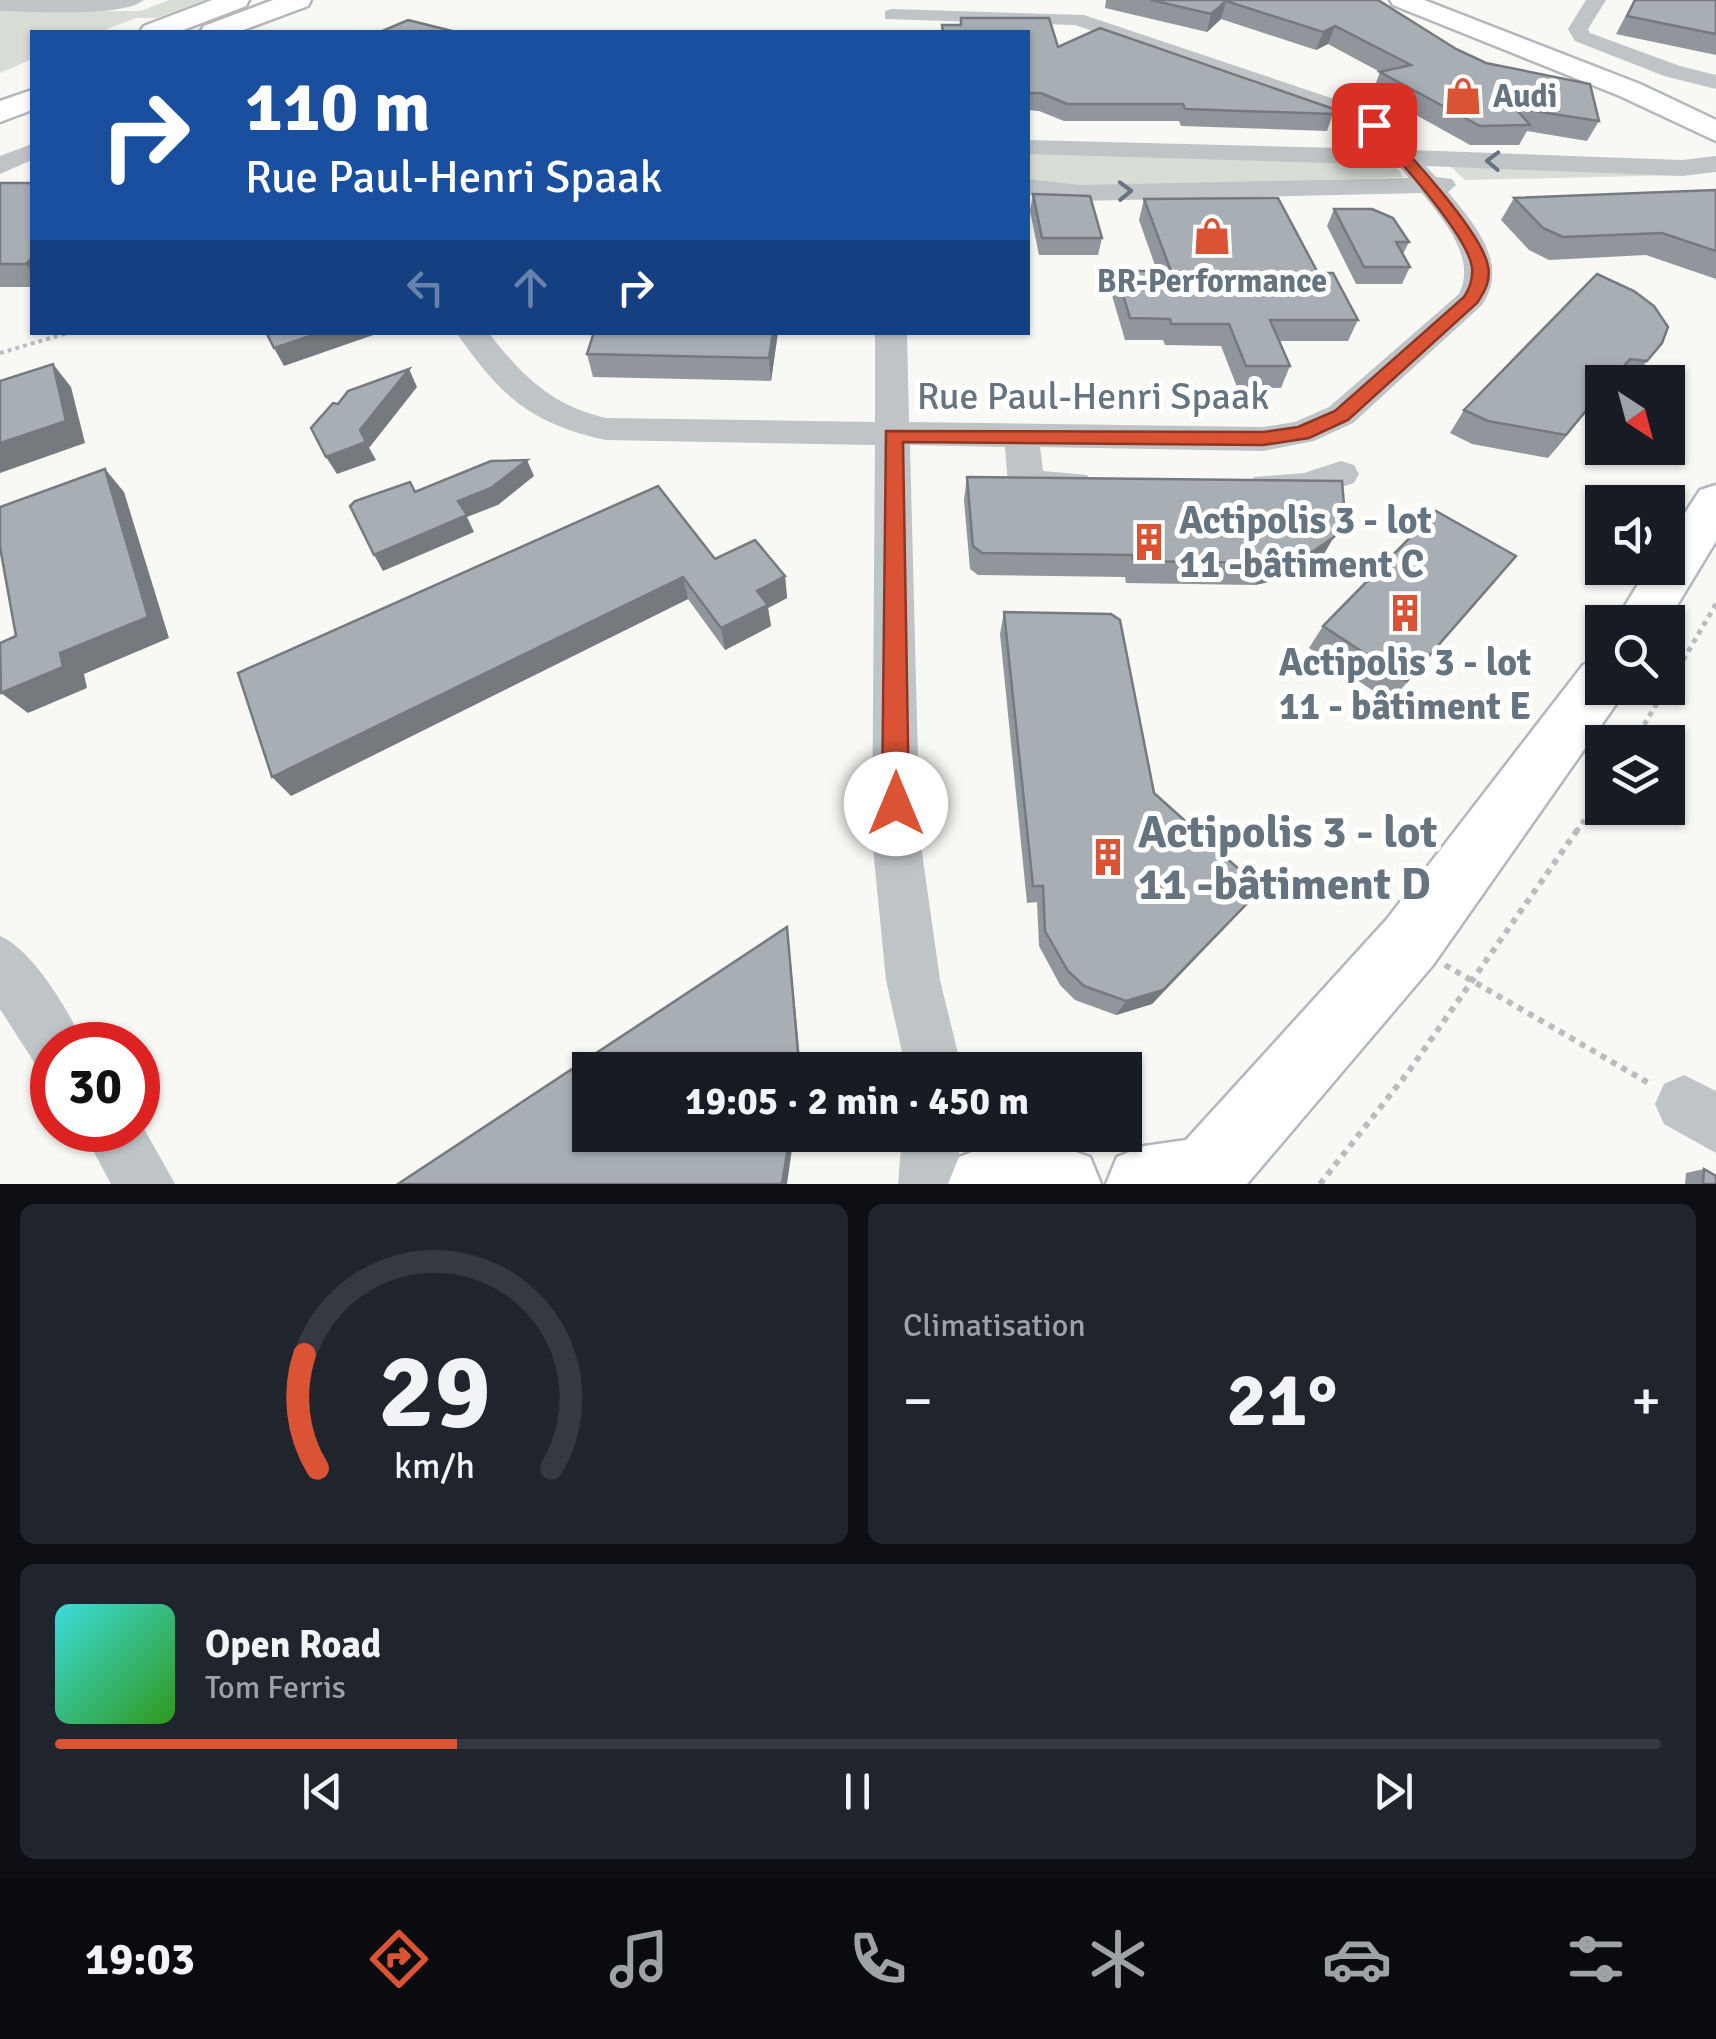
<!DOCTYPE html>
<html lang="fr">
<head>
<meta charset="utf-8">
<style>
  body { margin:0; font-family:Signika,sans-serif; background:#20242c; color:#f1f3f6; height:100vh; display:flex; flex-direction:column; font-size:38px; white-space:nowrap }
  * { box-sizing:border-box; margin:0 }
  p { font-size:32px; color:#9ea1a6 }
  .icon { flex:none; width:55px; height:55px; fill:none; stroke:currentColor; stroke-width:2; stroke-linecap:round; stroke-linejoin:round }
  .map { position:relative; height:1184px; overflow:hidden }
  .sheet { display:flex; flex-direction:column; gap:20px; padding:20px; background:#0d0f14; flex:1 }
  .sheet>* { flex:none }
  .guide { position:absolute; left:30px; top:30px; width:1000px; height:305px; border-radius:0px; box-shadow:0 2px 8px #0004; background:#1a4fa0; color:#fff; overflow:hidden }
  .needle { width:65px; rotate:144deg }
  .buttons { position:absolute; left:1585px; top:365px; display:grid; gap:20px }
  .buttons a { display:grid; place-items:center; width:100px; height:100px; border-radius:0px; background:#171b24; box-shadow:0 2px 8px #0004; font-size:50px }
  .speed { position:absolute; left:30px; top:1022px; display:flex; gap:20px; font-size:50px; font-weight:700; text-align:center }
  .speed>* { display:grid; place-content:center; width:130px; height:130px; border-radius:50%; background:#171b24; box-shadow:0 2px 8px #0004; line-height:1 }
  .speed .limit { border:15px solid #d22; background:#fff; color:#111 }
  .pin { position:absolute; display:grid; place-items:center; width:85px; height:85px; color:#fff; margin:-42px; border-radius:20px; box-shadow:0 5px 15px #0006 }
  .me { position:absolute; width:110px; margin:-55px; rotate:0deg; stroke-linejoin:round; filter:drop-shadow(0 0 8px #0008) }
  .turn { display:flex; align-items:center; gap:35px; height:210px; padding:0 50px; font-size:45px }
  .turn .icon { width:130px; height:130px; stroke-width:2.5 }
  .turn b { display:block; font-size:70px; line-height:85px }
  .lanes { display:flex; align-items:center; height:95px; padding:0 50px; background:#0003; justify-content:center; gap:50px; direction:ltr }
  .lanes .off { opacity:.35 }
  .big { font-size:75px; font-weight:700; line-height:1.1 }
  .sheet .tile { flex:1; display:flex; flex-direction:column; justify-content:center; gap:15px; min-width:0; padding:0 35px; border-radius:15px; background:#20242c }
  .sheet .dial { align-items:center; gap:0 }
  .dial svg { height:260px; overflow:visible; fill:none; stroke:#363941; stroke-width:7; stroke-linecap:round; text-anchor:middle }
  .dial text { fill:#f1f3f6; stroke:none }
  .song { display:flex; align-items:center; gap:30px }
  .cover { width:120px; height:120px; border-radius:15px; background:linear-gradient(135deg,hsl(180 70% 55%),hsl(110 70% 35%)) }
  .played { height:10px; border-radius:5px; background:linear-gradient(90deg,#da5334 25%,#363941 25%) }
  .keys { display:flex; justify-content:space-around; direction:ltr }
  .heat { display:flex; justify-content:space-between; align-items:center; font-size:55px; direction:ltr }
  .sheet .tiles { flex:1; display:grid; gap:20px; grid-template-columns:1fr 1fr }
  .tile:last-child { grid-column:span 2 }
  .trip { position:absolute; left:572px; top:1052px; width:570px; height:100px; border-radius:0px; background:#171b24; box-shadow:0 2px 8px #0004; font-weight:700; line-height:100px; text-align:center }
  .tabs { display:flex; height:160px; justify-content:space-around; align-items:center; background:#090b0e; color:#9ea1a6 }
  .tabs .icon { width:70px; height:70px }
  .tabs .selected { color:#da5334 }
  .tabs b { font-size:45px; color:#f1f3f6 }
  .map>svg:first-child { display:block }
  .green { fill:#d8ddd5 }
  .lines { fill:none; stroke-linecap:round; stroke-linejoin:round }
  .major-casing { stroke:#b3b8bc; stroke-width:5 }
  .highway-casing { stroke:#b3b7ba; stroke-width:5 }
  .path-far2 { stroke:#babdbf; stroke-width:4; stroke-dasharray:4 4; stroke-linecap:butt }
  .path-far1 { stroke:#babdbf; stroke-width:5; stroke-dasharray:5 5; stroke-linecap:butt }
  .path { stroke:#babdbf; stroke-width:6; stroke-dasharray:6 6; stroke-linecap:butt }
  .minor { fill:#bfc4c7; fill-rule:evenodd }
  .major { fill:#fff; fill-rule:evenodd }
  .highway { fill:#fff; fill-rule:evenodd }
  .wall { fill:#90969c }
  .shaded-wall { fill:#757a7f }
  .building { fill:#a7afb5; stroke:#757a7f; stroke-width:2.5 }
  .oneway { stroke:#65747f }
  .route { fill:#da5334; stroke:#8e3622; stroke-width:2.5 }
  .labels { text-anchor:middle; stroke-width:10; stroke-linejoin:round; paint-order:stroke }
  .far-poi-label { font-size:32px; font-weight:bold; fill:#65747f; stroke:#fff; text-anchor:start }
  .street-label { font-size:38px; fill:#65747f; stroke:#fff }
  .poi-label { font-size:38px; font-weight:bold; fill:#65747f; stroke:#fff; text-anchor:start }
  .near-poi-label { font-size:45px; font-weight:bold; fill:#65747f; stroke:#fff; text-anchor:start }
</style>
</head>
<body>
<div class="map">
<svg width="1716" height="1184" viewBox="0 0 1716 1184">
  <rect width="100%" height="100%" fill="#f8f8f5"/>
  <g class="green">
    <path d="M169,0h35l-47,18h-21l-37,14h-67v27l-32,14v-62h141z"/>
    <path d="M1047,151l347,12 9,14 -336,12 -39,-5v-31z"/>
    <path d="M1449,165l234,10 -218,5z"/>
  </g>
  <g class="lines">
    <g class="major-casing">
      <g id="major">
        <path d="M1390,0h34l216,84 76,36v21l-96,-45 -227,-91z"/>
        <path d="M1716,485v56l-49,81h-52l33,-54h20v-29l32,-49z"/>
        <path d="M1602,658v30h24l-5,9 -188,268 -186,219h-141l11,-27 27,-11 42,-6 201,-221 196,-254z"/>
        <path d="M1024,1140l29,4 37,13 11,27h-153l11,-27 36,-14z"/>
      </g>
    </g>
    <g class="highway-casing">
      <g id="highway">
        <path d="M212,0h37l-3,6 -68,26h-38l4,-6z"/>
        <path d="M273,0h38l-3,6 -70,26h-38l4,-6z"/>
        <path d="M32,90v20l-32,12v-21z"/>
      </g>
    </g>
    <path class="path-far2" d="M0,353l71,-21"/>
    <g class="path-far1">
      <path d="M1668,686l48,-82"/>
      <path d="M1634,742l32,-54"/>
      <path d="M1576,832l26,-37"/>
    </g>
    <g class="path">
      <path d="M1445,965l207,120"/>
      <path d="M1320,1184l89,-113 169,-242"/>
    </g>
    <g class="minor">
      <path d="M0,0h144c-22,18 -112,11 -144,11z"/>
      <path d="M1586,0h20l-18,29 2,4 90,33 36,9v14l-52,-13 -89,-35 -7,-12z"/>
      <path d="M892,9l192,6 280,94 48,41 270,10 34,-4v16l-34,4 -256,-10 10,11 16,2 4,6 -8,7c27,33 62,72 34,113l-129,118 -39,18 -51,10 -223,-4 3,24 44,4 5,9 -5,9 -13,4 -61,-4 -5,-9 -3,-37 -95,-2 10,393 20,142 22,90h-56l-20,-90 -14,-142 3,-393 -269,-5c-76,-17 -106,-44 -150,-108h32c33,43 64,74 118,86l269,4v-90h32l2,90 354,5 32,-5 34,-15 130,-113c18,-36 -15,-73 -37,-101l-342,8 -52,-6v-16l52,6 329,-7 -11,-13 -370,-11v-14l355,9 -35,-30 -273,-94 -190,-6v-8z"/>
      <path d="M32,144v16l-32,14v-18z"/>
      <path d="M1341,461l13,4 5,9 -5,9c-34,11 -65,22 -100,12l-5,-9 5,-9 50,-4z"/>
      <path d="M0,936c32,13 70,76 84,109h-32v26l-16,-6 -36,-56z"/>
      <path d="M1684,1075l32,16v62l-52,-29 -9,-20 9,-20z"/>
      <path d="M138,1118l37,66h-64l-29,-54h56z"/>
      <path d="M902,1135h58l-2,49h-60z"/>
      <path d="M971,1135h71l21,21 9,21 -3,7h-62l-28,-28z"/>
    </g>
    <use href="#major" class="major"/>
    <use href="#highway" class="highway"/>
  </g>
  <g class="wall">
    <path d="M1106,0h272l78,49 143,72 -12,20 -60,-10 -8,14h-49l-97,-54 7,-19 -52,-28 -12,6 -95,-31 -14,13 -102,-24z"/>
    <path d="M1634,0h82v55l-100,-21z"/>
    <path d="M961,18h88l9,29 42,-19 234,81 -1,5 -6,17 -146,-5 -2,-5h-115l-25,-10 -11,-1v-78h-86v-7h18z"/>
    <rect x="0" y="183" width="32" height="104"/>
    <path d="M1716,190v89l-70,-24 -97,5 -20,-10 -28,-30 13,-22z"/>
    <path d="M1033,194l69,44 -4,17h-59l-9,-44z"/>
    <path d="M1144,199l174,74 40,47 -10,21h-69l11,25 -9,22 -44,-1 -16,-41 -56,-1 -2,-5h-38l-14,-48 5,-21h41l-18,-51z"/>
    <path d="M1334,209l75,33 -6,12 7,13 -8,17h-46l-29,-58z"/>
    <path d="M778,332l-7,49 -178,-4 -6,-23z"/>
    <path d="M1662,343l-32,39 -18,-1 -64,77 -76,-14 -22,-11 14,-23z"/>
    <path d="M967,477l354,82 -24,17 -42,9 -129,-2 -1,-6 -147,-2 -8,-6 -6,-69z"/>
    <path d="M715,559l70,17 2,22 -19,10 3,18 -46,24 -37,-51 -397,197z"/>
    <path d="M1498,578l-108,124 -81,-54 14,-22z"/>
    <path d="M1004,612l243,293 -95,99 -36,11 -41,-15 -15,-15 -21,-39 -2,-44 -10,1 -27,-269z"/>
    <path d="M1704,1169l12,15h-31l1,-11z"/>
  </g>
  <g class="shaded-wall">
    <path d="M1226,1l-5,18 -14,13 4,-18z"/>
    <path d="M1335,26l-7,18 -12,6 7,-18z"/>
    <path d="M32,258v15l-6,-9z"/>
    <path d="M322,332h60l-98,34 -10,-18z"/>
    <path d="M773,332h5l-7,49 -2,-23z"/>
    <path d="M53,364l18,23 14,56 -85,30v-30z"/>
    <path d="M409,369l8,18 -48,61 -9,-18z"/>
    <path d="M1602,391v2l-54,65 18,-23z"/>
    <path d="M366,442l10,18 -39,14 -11,-17z"/>
    <path d="M527,460l7,16 -36,29 -31,12 7,15 -91,39 -9,-16z"/>
    <path d="M105,469l19,23 45,146 -85,36 3,14 -59,25 -27,-20 59,-40z"/>
    <path d="M1334,537l-13,22 -24,17 -42,9 12,-22z"/>
    <path d="M785,576l2,22 -19,10 3,18 -46,24 -4,-22 36,-37z"/>
    <path d="M683,577l5,22 -397,197 -19,-19z"/>
    <path d="M1261,889l-109,115 -36,11 10,-14z"/>
    <path d="M787,927l2,16 12,127h-10z"/>
    <path d="M790,1135h4l-7,49h-5z"/>
  </g>
  <g class="building">
    <path d="M1151,0h227l78,49 30,14 104,21 9,37 -84,-13 15,17 -50,1 -100,-54 31,-7 -76,-39 -12,6 -97,-31 -15,13z"/>
    <path d="M1635,0h81v34l-89,-18z"/>
    <path d="M961,18h88l9,29 42,-19 234,81 -1,5 -148,-5 -2,-5h-116l-26,-11h-13v-61h-85l-1,-7h19z"/>
    <path d="M408,20l48,12h-76z"/>
    <path d="M0,183h32v75l-6,6h-26z"/>
    <path d="M1716,190v61l-54,-18 -99,4 -20,-9 -29,-30z"/>
    <path d="M1033,194l57,2 12,42h-60z"/>
    <path d="M1278,198l40,75h15l25,47h-88l20,46h-44l-17,-42h-58l-1,-5 -40,-1 -14,-47h55l-27,-72z"/>
    <path d="M1334,209h38l21,9 16,24h-13l14,25h-46z"/>
    <path d="M1597,274l37,17 20,15 14,21 -6,16 -15,18 -17,-2 -20,23h-8v9l-36,44 -78,-14 -24,-11z"/>
    <path d="M266,332h56l-48,16z"/>
    <path d="M594,332h179l-4,26 -182,-4z"/>
    <path d="M53,364l13,57 -66,22v-62z"/>
    <path d="M409,369l-49,61 6,12 -40,15 -15,-29 22,-25 5,1 10,-13z"/>
    <path d="M527,460l-36,28 -33,13 9,14 -93,40 -24,-49 5,-5 55,-19 5,10 76,-31z"/>
    <path d="M105,469l43,148 -88,36 3,14 -62,26 -1,-50 16,-7 -16,-89v-40z"/>
    <path d="M967,477l375,4 3,36 -11,20 -25,17 -42,9 -133,-2 -2,-6 -150,-2 -9,-7z"/>
    <path d="M658,486l57,73 40,-19 30,36 -28,15 11,14 -47,23 -38,-51 -411,200 -34,-104z"/>
    <path d="M1436,511l80,45 -109,125 -84,-55z"/>
    <path d="M1004,612l107,2 9,6 34,173 107,96 -98,101 -37,11 -42,-15 -16,-15 -23,-40 -2,-45h-10z"/>
    <path d="M787,927l12,137 -8,6h-201v65h200l-8,49h-384z"/>
    <path d="M1704,1169l12,7v8h-13z"/>
  </g>
  <defs><path id="oneway-chevron" d="M-2-3.5L2.5 0L-2 3.5" fill="none" stroke-width="1.6" stroke-linecap="round" stroke-linejoin="round" transform="scale(2.5)"/></defs>
  <g class="oneway">
    <use href="#oneway-chevron" transform="translate(1493 161) rotate(-178)"/>
    <use href="#oneway-chevron" transform="translate(1125 191) rotate(-1)"/>
  </g>
  <path class="route" d="M1369,122h10c26,27 103,110 109,144 3,15 -3,25 -11,37l-129,117 -39,18 -46,7 -360,-3 6,362 -4,9 -9,4 -10,-4 -4,-9 4,-373 377,1 35,-5 37,-16 129,-114c6,-10 9,-18 8,-30 -5,-33 -78,-113 -103,-139z"/>
  <defs>
    <g id="shop-bare" transform="scale(3)"><path d="M-5-2.5h2.3a2.7 3.5 0 0 1 5.4 0H5L5.5 6h-11ZM-1.5-2.5h3a1.5 2.3 0 0 0-3 0Z" fill="#da5334" stroke="#fff" stroke-width="2.5" paint-order="stroke"/></g>
    <g id="building-bare" transform="scale(3)"><path d="M-4-6H4V6H1V3H-1V6H-4ZM-2.5-4.3h1.7v1.8h-1.7ZM.8-4.3h1.7v1.8H.8ZM-2.5-1h1.7V.8h-1.7ZM.8-1h1.7V.8H.8Z" fill="#da5334" stroke="#fff" stroke-width="2.5" paint-order="stroke"/></g>
  </defs>
  <g fill-rule="evenodd">
    <use href="#shop-bare" x="1463" y="96"/>
    <use href="#shop-bare" x="1212" y="236"/>
    <use href="#building-bare" x="1149" y="542"/>
    <use href="#building-bare" x="1405" y="613"/>
    <use href="#building-bare" x="1108" y="857"/>
  </g>
  <g class="labels">
    <g class="far-poi-label">
      <text x="1493" y="107">Audi</text>
      <text x="1212" y="292" text-anchor="middle">BR-Performance</text>
    </g>
    <g class="street-label">
      <text x="1093" y="409">Rue Paul-Henri Spaak</text>
    </g>
    <g class="poi-label">
      <text x="1179" y="533">Actipolis 3 - lot<tspan x="1179" dy="44">11 -bâtiment C</tspan></text>
      <text x="1405" y="675" text-anchor="middle">Actipolis 3 - lot<tspan x="1405" dy="44">11 - bâtiment E</tspan></text>
    </g>
    <g class="near-poi-label">
      <text x="1138" y="847">Actipolis 3 - lot<tspan x="1138" dy="52">11 -bâtiment D</tspan></text>
    </g>
  </g>
</svg>
<div class="buttons">
<a><svg class="needle" viewBox="-14 -14 28 28"><path d="M0-13l5 13h-10z" fill="#e53935"/><path d="M0 13l5-13h-10z" fill="#9ea1a6"/></svg></a>
<a><svg class="icon" aria-label="sound" viewBox="0 0 24 24"><path d="M4 9h4l5-4v14l-5-4H4zM17 9q2 3 0 6"/></svg></a>
<a><svg class="icon" aria-label="search" viewBox="0 0 24 24"><circle cx="10" cy="10" r="6"/><path d="M15 15l6 6"/></svg></a>
<a><svg class="icon" aria-label="layers" viewBox="0 0 24 24"><path d="M12 4l9 5-9 5-9-5zM3 14l9 5 9-5"/></svg></a>
</div>
<div class="speed"><div class="limit">30</div></div>
<div class="pin" style="left:1374px;top:125px;background:#d93025"><svg class="icon" aria-label="arrive" viewBox="0 0 24 24"><path d="M6 21V4h12l-3 4 3 4H6"/></svg></div>
<svg class="me" style="left:896px;top:804px" viewBox="-20 -20 40 40"><circle r="19" fill="#fff"/><path d="M0-13L10 11 0 6-10 11z" fill="#da5334"/></svg>
<div class="trip">19:05 · 2 min · 450 m</div>
<div class="guide">
<div class="turn"><svg class="icon" aria-label="right" viewBox="0 0 24 24"><path d="M7 20v-9h11M14 6l5 5-5 5"/></svg><div><b>110 m</b>Rue Paul-Henri Spaak</div></div>
<div class="lanes"><svg class="icon off" aria-label="left" viewBox="0 0 24 24"><path d="M17 20v-9H6M10 6l-5 5 5 5"/></svg><svg class="icon off" aria-label="ahead" viewBox="0 0 24 24"><path d="M12 20V5M6 11l6-6 6 6"/></svg><svg class="icon" aria-label="right" viewBox="0 0 24 24"><path d="M7 20v-9h11M14 6l5 5-5 5"/></svg></div>
</div>
</div>
<section class="sheet">
<div class="tiles">
<div class="tile dial"><svg viewBox="0 0 100 80">
<path d="M14 69A42 42 0 1 1 86 69"/>
<path d="M14 69A42 42 0 0 1 10 34" stroke="#da5334"/>
<text x="50" y="56" font-size="32" font-weight="700">29</text>
<text x="50" y="72" font-size="11">km/h</text>
</svg></div>
<div class="tile"><p>Climatisation</p>
<div class="heat"><a>−</a><b class="big">21°</b><a>+</a></div>
</div>
<div class="tile">
<div class="song"><i class="cover"></i><div><b>Open Road</b><p>Tom Ferris</p></div></div>
<div class="played"></div>
<div class="keys"><svg class="icon" aria-label="previous" viewBox="0 0 24 24"><path d="M18 5L8 12l10 7zM5 5v14"/></svg><svg class="icon" aria-label="pause" viewBox="0 0 24 24"><path d="M8 5v14M16 5v14"/></svg><svg class="icon" aria-label="next" viewBox="0 0 24 24"><path d="M6 5l10 7-10 7zM19 5v14"/></svg></div>
</div>
</div>
</section>
<nav class="tabs">
<b>19:03</b>
<svg class="icon selected" aria-label="directions" viewBox="0 0 24 24"><path d="M12 3l9 9-9 9-9-9zM9 14v-3h6M13 9l2 2-2 2"/></svg>
<svg class="icon" aria-label="music" viewBox="0 0 24 24"><path d="M9 18V5l10-2v13"/><circle cx="6" cy="18" r="3"/><circle cx="16" cy="16" r="3"/></svg>
<svg class="icon" aria-label="phone" viewBox="0 0 24 24"><path d="M5 4h4l2 5-3 2q2 4 5 5l2-3 5 2v4C11 20 4 13 5 4z"/></svg>
<svg class="icon" aria-label="climate" viewBox="0 0 24 24"><path d="M12 3v18M4 7l16 10M4 17L20 7"/></svg>
<svg class="icon" aria-label="car" viewBox="0 0 24 24"><path d="M5 17H2v-5l4-1 3-4h7l3 4 3 1v5h-3M9 17h6M6 11h13"/><circle cx="7" cy="17" r="2"/><circle cx="17" cy="17" r="2"/></svg>
<svg class="icon" aria-label="filters" viewBox="0 0 24 24"><path d="M4 7h16M4 17h16"/><circle cx="9" cy="7" r="2"/><circle cx="15" cy="17" r="2"/></svg>
</nav>
</body>
</html>
